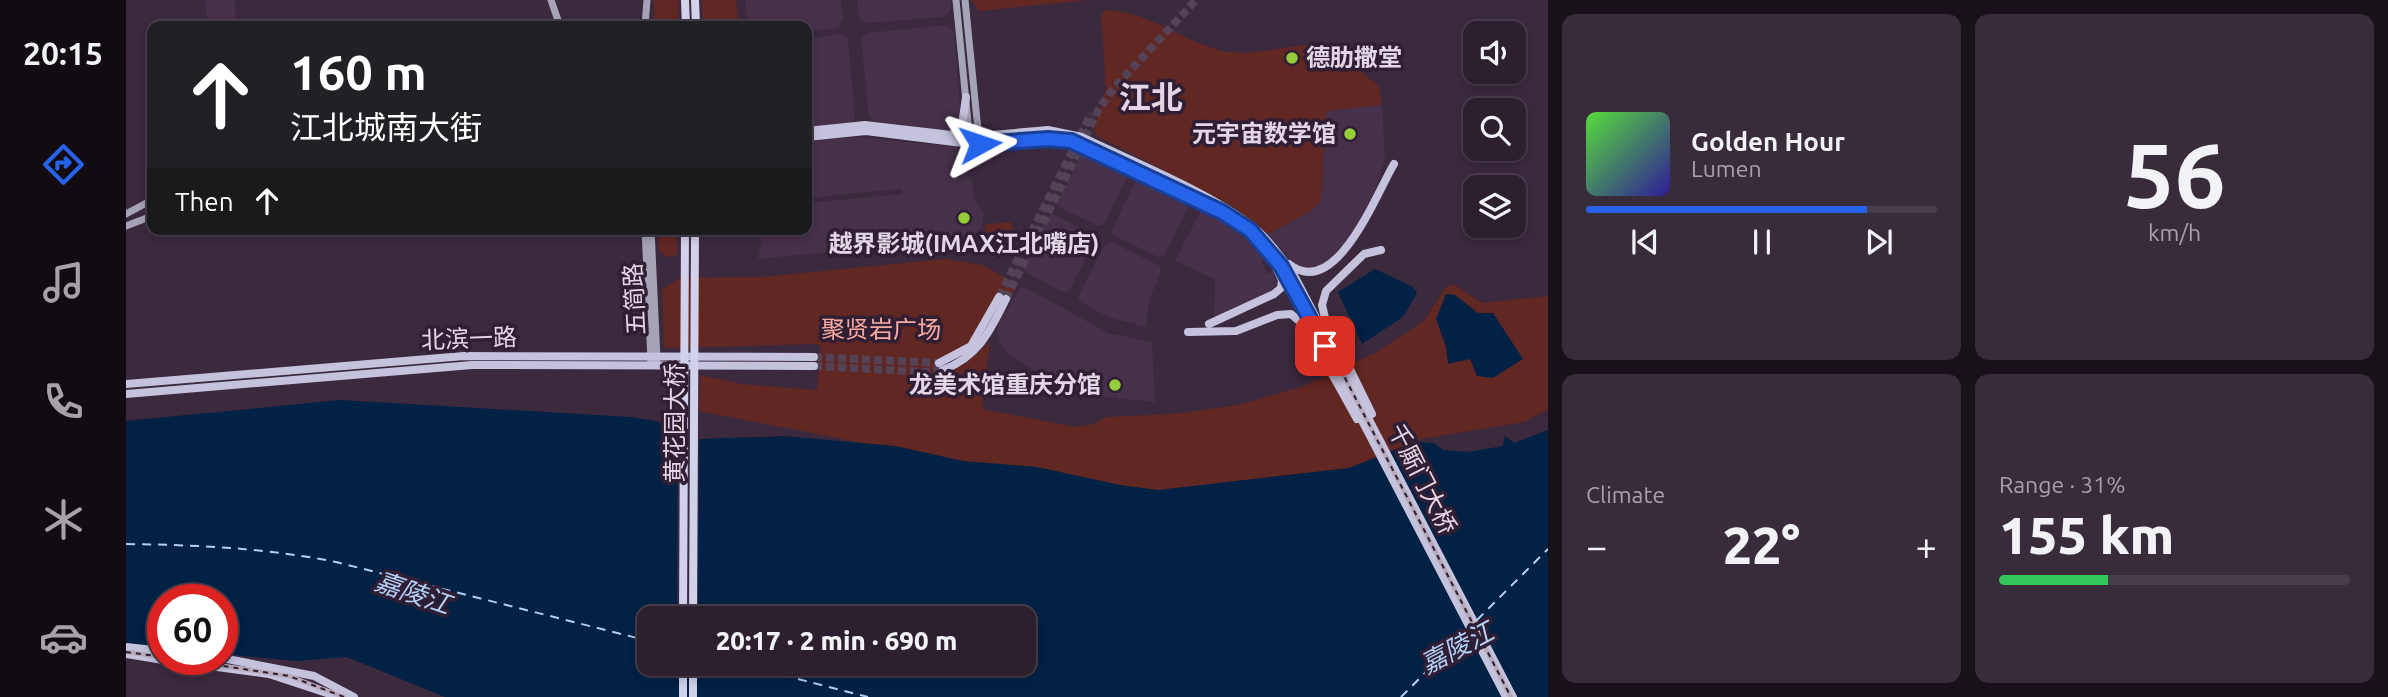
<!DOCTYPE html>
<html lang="en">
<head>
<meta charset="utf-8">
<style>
  body { margin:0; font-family:Ubuntu,"Noto Sans SC",sans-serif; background:#382c3a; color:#f1f3f6; height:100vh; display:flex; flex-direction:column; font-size:26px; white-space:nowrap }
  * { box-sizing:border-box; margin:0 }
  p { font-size:23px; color:#a6a2aa }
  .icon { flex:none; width:38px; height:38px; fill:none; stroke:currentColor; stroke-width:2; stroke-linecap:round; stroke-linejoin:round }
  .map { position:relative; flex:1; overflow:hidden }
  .drawer { display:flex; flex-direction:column; gap:14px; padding:14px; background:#181119; width:840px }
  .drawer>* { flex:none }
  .banner { position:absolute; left:21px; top:21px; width:665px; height:214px; border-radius:14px; box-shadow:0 4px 10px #0003,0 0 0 2px #483d4a; background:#202124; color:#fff; overflow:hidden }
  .tools { position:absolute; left:1337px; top:21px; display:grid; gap:14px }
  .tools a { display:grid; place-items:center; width:63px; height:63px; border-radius:14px; background:#2c1f2e; box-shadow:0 4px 10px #0003,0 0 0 2px #483d4a; font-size:35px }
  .speed { position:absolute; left:21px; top:584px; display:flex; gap:14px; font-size:35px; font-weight:700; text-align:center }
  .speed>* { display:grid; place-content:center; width:91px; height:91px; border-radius:50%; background:#2c1f2e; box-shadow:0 4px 10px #0003,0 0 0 2px #483d4a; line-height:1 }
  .speed .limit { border:10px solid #d22; background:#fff; color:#111 }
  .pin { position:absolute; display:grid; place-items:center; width:60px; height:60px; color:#fff; margin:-30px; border-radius:14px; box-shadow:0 4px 10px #0006 }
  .me { position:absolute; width:77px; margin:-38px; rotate:85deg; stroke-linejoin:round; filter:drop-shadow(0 0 5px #0008) }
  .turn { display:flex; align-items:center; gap:24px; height:147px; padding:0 28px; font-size:32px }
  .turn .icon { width:91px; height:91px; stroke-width:2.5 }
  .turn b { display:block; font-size:49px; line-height:60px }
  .then { display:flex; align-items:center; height:66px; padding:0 28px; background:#0003; gap:14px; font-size:26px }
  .big { font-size:52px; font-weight:800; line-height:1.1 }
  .drawer .card { flex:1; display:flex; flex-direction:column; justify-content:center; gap:10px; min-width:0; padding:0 24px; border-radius:14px; background:#382c3a }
  .drawer .dial { align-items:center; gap:0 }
  .dial b { font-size:91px; line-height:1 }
  .song { display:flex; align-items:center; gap:21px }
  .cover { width:84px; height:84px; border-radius:10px; background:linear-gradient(135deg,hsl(110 70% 55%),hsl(250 70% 35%)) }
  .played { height:7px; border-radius:4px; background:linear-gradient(90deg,#2563eb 80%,#483d4a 80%) }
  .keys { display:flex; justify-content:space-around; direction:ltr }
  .heat { display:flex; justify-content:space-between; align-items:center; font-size:38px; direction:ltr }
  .charge { height:10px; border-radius:5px; background:linear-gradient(90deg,#34c759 31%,#483d4a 0) }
  .drawer .tiles { flex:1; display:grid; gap:14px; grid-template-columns:repeat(2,1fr) }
  .trip { position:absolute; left:511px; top:606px; width:399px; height:70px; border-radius:14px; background:#2c1f2e; box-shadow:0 4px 10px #0003,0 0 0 2px #483d4a; font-weight:800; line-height:70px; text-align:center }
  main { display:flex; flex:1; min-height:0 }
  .menu { display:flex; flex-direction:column; width:126px; justify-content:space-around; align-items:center; background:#120c12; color:#a6a2aa }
  .menu .icon { width:49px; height:49px }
  .menu .current { color:#2563eb }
  .menu b { font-size:32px; color:#f1f3f6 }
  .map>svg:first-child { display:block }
  .built { fill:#46304a }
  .green { fill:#612722 }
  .water { fill:#012145; fill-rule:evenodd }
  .pier { fill:#3b293e }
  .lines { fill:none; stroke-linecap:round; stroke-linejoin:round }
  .ferry { stroke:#b1d0f6; stroke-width:2; stroke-dasharray:9 7; stroke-linecap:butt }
  .primary-tunnel { stroke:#544357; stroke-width:8; stroke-dasharray:8 4; stroke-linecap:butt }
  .secondary { stroke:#a4a3b7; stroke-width:7 }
  .primary { stroke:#c4c2dd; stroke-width:8 }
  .trunk { stroke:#d2d1ec; stroke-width:8 }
  .rail-casing { stroke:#b7a9b9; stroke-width:4.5 }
  .rail { stroke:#301f34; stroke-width:2; stroke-dasharray:5; stroke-linecap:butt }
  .trunk-bridge { stroke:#d2d1ec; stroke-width:8 }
  .route-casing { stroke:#184099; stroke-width:18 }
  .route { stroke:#2563eb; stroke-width:12 }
  .poi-dot { fill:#95cc3a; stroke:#301f34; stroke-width:2.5 }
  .labels { text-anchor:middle; stroke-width:7; stroke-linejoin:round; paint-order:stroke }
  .poi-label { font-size:24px; font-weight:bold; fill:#e2d6e4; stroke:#301f34; text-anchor:end }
  .street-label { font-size:24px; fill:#e2d6e4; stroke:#301f34 }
  .park-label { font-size:24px; fill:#f9aaa0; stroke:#301f34 }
  .water-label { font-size:26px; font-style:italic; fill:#b1d0f6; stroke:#301f34 }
  .district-label { font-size:32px; font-weight:bold; fill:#e2d6e4; stroke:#301f34 }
</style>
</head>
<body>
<main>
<nav class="menu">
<b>20:15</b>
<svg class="icon current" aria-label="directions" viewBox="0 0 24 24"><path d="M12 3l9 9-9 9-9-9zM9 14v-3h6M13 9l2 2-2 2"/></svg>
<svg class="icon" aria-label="music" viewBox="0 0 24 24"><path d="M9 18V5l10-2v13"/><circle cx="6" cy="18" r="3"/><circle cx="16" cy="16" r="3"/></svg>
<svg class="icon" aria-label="phone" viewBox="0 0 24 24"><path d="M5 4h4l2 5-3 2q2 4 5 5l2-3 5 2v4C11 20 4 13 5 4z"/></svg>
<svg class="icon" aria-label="climate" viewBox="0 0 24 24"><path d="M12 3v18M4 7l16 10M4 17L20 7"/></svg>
<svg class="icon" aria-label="car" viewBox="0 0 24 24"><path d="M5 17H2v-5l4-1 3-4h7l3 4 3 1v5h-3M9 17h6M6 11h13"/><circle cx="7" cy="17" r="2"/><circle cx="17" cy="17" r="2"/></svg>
</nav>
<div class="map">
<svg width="1422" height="697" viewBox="0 0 1422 697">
  <rect width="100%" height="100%" fill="#3b293e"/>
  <g class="built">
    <path d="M78,0h31l1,26h-27z"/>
    <path d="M619,0h96l2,20 -6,8 -30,3v-5h-59z"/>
    <path d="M731,0h94v7l-2,6 -8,4 -76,6 -6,-5z"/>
    <path d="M821,25l7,7 7,86 -3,8 -12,5 -71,-10 -6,-5 -8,-77 6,-6z"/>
    <path d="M717,34l5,5 7,79 -4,5 -44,6v-91z"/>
    <path d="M1256,105l3,53 -10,34 -25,46 -23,25 -21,8 -13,-8 -25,-29 42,-23 12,-19 4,-82z"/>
    <path d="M729,137l104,10 1,23 12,10 2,18 10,16 -2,13 -6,7 -17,9h-37l-164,16 5,-30h44v-26l95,-9 -1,-5 -94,9v-57z"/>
    <path d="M961,152l39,19 2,4 -24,49 -6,2 -39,-19 -1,-5 24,-48z"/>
    <path d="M1017,178l43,21 2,8 -23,47 -7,3 -45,-22 -1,-5 24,-50z"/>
    <path d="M1079,208l24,12 20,17 16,21 -4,3 7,13 5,-2 4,11 -5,7 -58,27 1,-38 -40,-18 26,-51z"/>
    <path d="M927,214l41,21 1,5 -26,51 -5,2 -40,-22 -1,-5 25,-50z"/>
    <path d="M985,242l49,24 1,5 -12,29 -3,27 -38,-10 -29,-16 -1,-4 27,-53z"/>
    <path d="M899,287l83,46 44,9 3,60 -59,-6 -35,-9 -54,-34 -7,-9 -3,-17 23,-39z"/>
  </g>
  <g class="green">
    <path d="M528,0h24l1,26h-25z"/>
    <path d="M576,0h34l3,26h-36z"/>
    <path d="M845,0h116l-108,11z"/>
    <path d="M979,10c47,2 76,31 118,41 35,7 70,-10 104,-6l52,41 3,19 -56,6 -5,89 -11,11 -42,23 -36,-28 -135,-70 -3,-7 12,-40 -5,-74z"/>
    <path d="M885,222l2,18 -27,2 -1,-18z"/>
    <path d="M532,229h19v26l-11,2 -7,-6z"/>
    <path d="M820,259l37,6 34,20 -8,15 -12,-3 -27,45 -33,19 4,12 23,-9 26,-22 -8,67 94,18 18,-3 12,-7 67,-3 65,-9 63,-18 76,-35 47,-31 21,-33 8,-4 29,19 66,-7v113l-24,13 -115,19 -2,2 7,-1 -390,221v-45h-280l-91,-178 3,-19c53,30 72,13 126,15 29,1 57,9 86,8l-169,-33 1,-36 41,9 76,6 4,-43 -4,-3 -153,4 -2,-59 18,-11 79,-1z"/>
  </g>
  <g class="water">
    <path d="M1249,269l38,18 4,6 -14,24 -41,27 -24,-52z"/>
    <path d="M1320,294l9,1 23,18h15l30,46 -30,19 -16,-2 -7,-17 -22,5 -2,-17 -10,-28z"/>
    <path d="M214,400l290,17 26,4 41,18 87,-3 111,10 68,15 74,6 83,18 38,5 191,-22 65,-26 20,1 9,7 25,2 35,-6 2,-10 9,7 34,-13v267h-1103l-98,-40 -50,4 -75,-7v-54h-59v47l-37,-4v-222zM523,618h375v45h-375z"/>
  </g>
  <path class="pier" d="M552,429l21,7 -1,182h-21z"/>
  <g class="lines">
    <g class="ferry">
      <path d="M0,544c72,1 140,4 210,18l313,79"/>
      <path d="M1351,620l71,-71"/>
      <path d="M610,663l132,34"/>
      <path d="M1275,697l68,-68"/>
    </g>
    <g class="primary-tunnel">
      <path d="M873,297l92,-183"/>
      <path d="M880,299l93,-190 14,-20 83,-89"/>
      <path d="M688,357l125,6"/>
      <path d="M688,366l111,6 18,-2"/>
    </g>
    <g class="secondary">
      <path d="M425,0l9,26"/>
      <path d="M830,0l14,142"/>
      <path d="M839,0l14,140"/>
      <path d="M519,26l2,-26"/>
      <path d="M0,214l26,-14"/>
      <path d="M0,226l26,-10"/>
      <path d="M519,229l6,132"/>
      <path d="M525,229l6,130"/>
    </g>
    <g class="primary">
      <path d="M681,131l58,-6 104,12 79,-7 34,7c53,26 135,58 177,95 15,14 26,30 37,47l217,418"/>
      <path d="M826,135l10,-10 4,-28"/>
      <path d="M681,137l59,-6 104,13 89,-5 20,5 104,49"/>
      <path d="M1163,264c47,38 88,-72 105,-100"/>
      <path d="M1157,269l223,428"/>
      <path d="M1083,324l65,-30 7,-6 1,-8 -16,-34"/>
      <path d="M1062,332l48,-1 41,-16 14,-1 15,13 51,92"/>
      <path d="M813,363l32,-17 28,-49"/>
      <path d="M817,370c36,-14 47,-39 63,-71"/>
      <path d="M0,384l338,-28 350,1"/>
      <path d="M0,394l346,-29 342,1"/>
      <path d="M1246,414l-47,-96 -3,-13 4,-14 38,-37 17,-4"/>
      <path d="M0,647l37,4"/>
      <path d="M0,654l37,6"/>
      <path d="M96,658l92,18 40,21"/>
      <path d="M38,660l105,14 70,23"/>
    </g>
    <g class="trunk">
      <path d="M559,0l1,26"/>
      <path d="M569,0l1,26"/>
      <path d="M557,697v-34"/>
      <path d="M567,697v-34"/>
    </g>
    <g class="rail-casing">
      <g id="rail">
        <path d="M1168,280l217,417"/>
        <path d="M0,652l37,5"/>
        <path d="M58,660l105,16 55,21"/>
      </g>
    </g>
    <use href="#rail" class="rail"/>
    <g class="trunk-bridge">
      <path d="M557,618l2,-389"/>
      <path d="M567,618l2,-389"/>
    </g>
  </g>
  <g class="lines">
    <g class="route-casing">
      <path id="route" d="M854,144l68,-5 23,2 151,71 28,18 31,36 44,80"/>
    </g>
    <use href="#route" class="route"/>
  </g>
  <g class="poi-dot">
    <circle cx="1166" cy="58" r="7"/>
    <circle cx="1224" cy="134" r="7"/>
    <circle cx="838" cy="218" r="7"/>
    <circle cx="989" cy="385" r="7"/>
  </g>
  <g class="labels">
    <g class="poi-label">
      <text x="1180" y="66" text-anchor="start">德肋撒堂</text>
      <text x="1210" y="142">元宇宙数学馆</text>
      <text x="838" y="252" text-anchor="middle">越界影城(IMAX江北嘴店)</text>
      <text x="975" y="393">龙美术馆重庆分馆</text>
    </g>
    <g class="street-label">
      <text transform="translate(509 299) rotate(-93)" y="8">五简路</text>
      <text transform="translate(343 339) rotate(-2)" y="8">北滨一路</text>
      <text transform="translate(549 423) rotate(-90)" y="8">黄花园大桥</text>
      <text transform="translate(1296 479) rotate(63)" y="8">千厮门大桥</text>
    </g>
    <g class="park-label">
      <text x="755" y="338">聚贤岩广场</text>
    </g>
    <g class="water-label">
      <text transform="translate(287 593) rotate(19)" y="9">嘉陵江</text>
      <text transform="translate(1331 648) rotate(-28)" y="9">嘉陵江</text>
    </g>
    <g class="district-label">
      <text x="1025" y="109">江北</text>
    </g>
  </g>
</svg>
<div class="tools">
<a><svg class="icon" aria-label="sound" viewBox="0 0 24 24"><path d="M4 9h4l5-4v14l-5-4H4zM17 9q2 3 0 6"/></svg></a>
<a><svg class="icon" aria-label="search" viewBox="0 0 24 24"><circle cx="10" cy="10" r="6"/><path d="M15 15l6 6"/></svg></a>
<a><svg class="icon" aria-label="layers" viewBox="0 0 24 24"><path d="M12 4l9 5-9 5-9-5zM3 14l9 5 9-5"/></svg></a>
</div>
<div class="speed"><div class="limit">60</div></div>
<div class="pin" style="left:1199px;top:346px;background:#d93025"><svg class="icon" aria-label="arrive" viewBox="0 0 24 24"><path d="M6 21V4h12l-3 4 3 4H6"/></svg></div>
<svg class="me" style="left:854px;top:144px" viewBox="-20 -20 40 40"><path d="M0-17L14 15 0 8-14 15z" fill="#2563eb" stroke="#fff" stroke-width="4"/></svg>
<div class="trip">20:17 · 2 min · 690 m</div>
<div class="banner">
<div class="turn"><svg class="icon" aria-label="ahead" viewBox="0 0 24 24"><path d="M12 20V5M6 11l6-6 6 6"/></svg><div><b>160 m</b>江北城南大街</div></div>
<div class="then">Then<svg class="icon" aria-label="ahead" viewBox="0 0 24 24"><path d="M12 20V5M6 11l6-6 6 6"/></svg></div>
</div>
</div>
<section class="drawer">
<div class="tiles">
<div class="card">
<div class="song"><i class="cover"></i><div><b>Golden Hour</b><p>Lumen</p></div></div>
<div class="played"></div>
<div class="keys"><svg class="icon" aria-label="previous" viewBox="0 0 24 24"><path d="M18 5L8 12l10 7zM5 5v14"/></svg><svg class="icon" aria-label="pause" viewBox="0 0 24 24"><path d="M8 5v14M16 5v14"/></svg><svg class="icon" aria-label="next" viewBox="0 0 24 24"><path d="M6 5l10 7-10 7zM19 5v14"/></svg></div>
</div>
<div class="card dial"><b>56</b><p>km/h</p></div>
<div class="card"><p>Climate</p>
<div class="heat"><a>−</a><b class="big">22°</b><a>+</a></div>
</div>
<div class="card"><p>Range · 31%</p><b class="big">155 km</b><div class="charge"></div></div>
</div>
</section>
</main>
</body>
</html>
